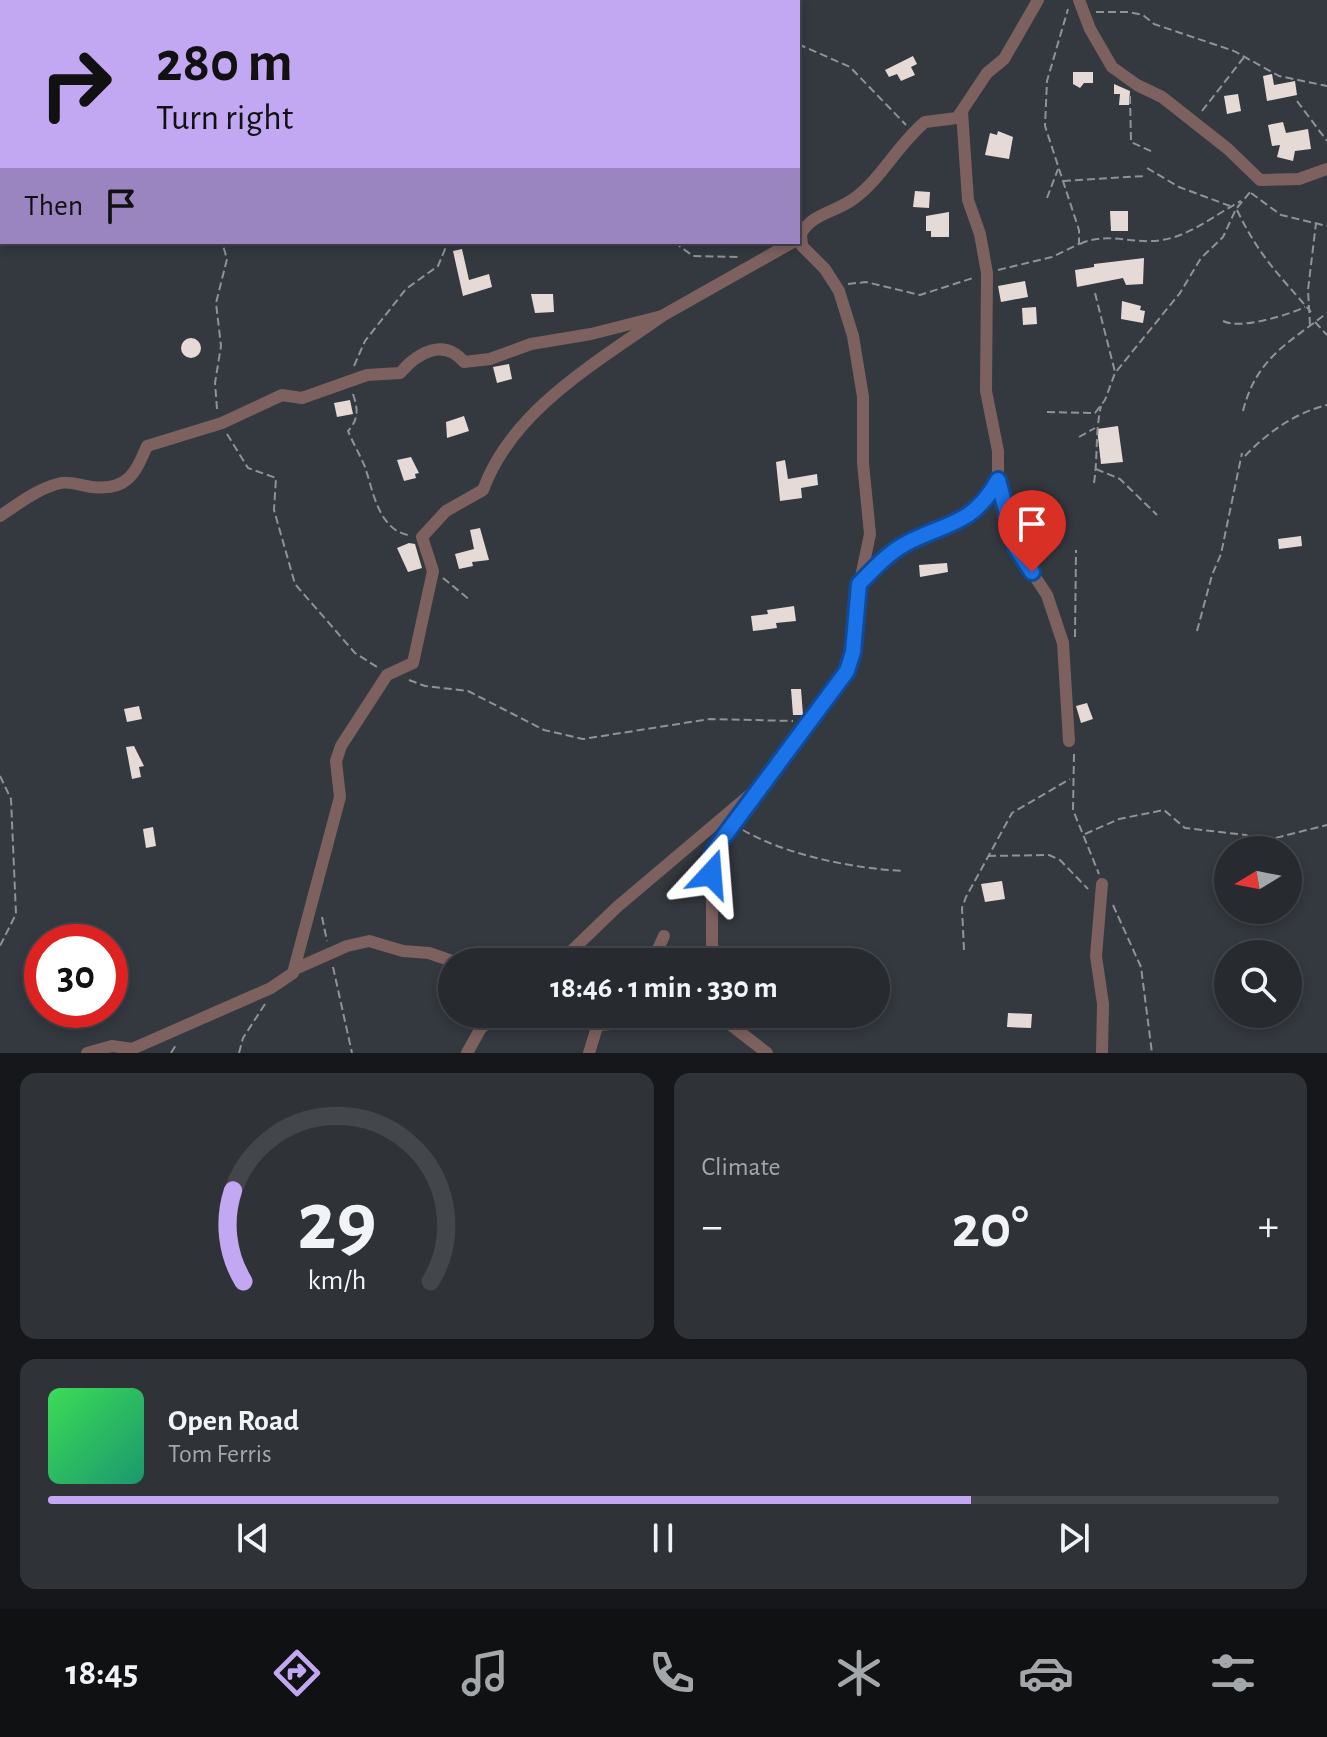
<!DOCTYPE html>
<html lang="en">
<head>
<meta charset="utf-8">
<style>
  body { margin:0; font-family:"Alegreya Sans",sans-serif; background:#2f3237; color:#f1f3f6; height:100vh; display:flex; flex-direction:column; font-size:30px; white-space:nowrap }
  * { box-sizing:border-box; margin:0 }
  p { font-size:26px; color:#a4a7aa }
  .icon { flex:none; width:44px; height:44px; fill:none; stroke:currentColor; stroke-width:2; stroke-linecap:round; stroke-linejoin:round }
  .map { position:relative; height:1053px; overflow:hidden }
  .details { display:flex; flex-direction:column; gap:20px; padding:20px; background:#15171a; flex:1 }
  .details>* { flex:none }
  .guide { position:absolute; left:0px; top:0px; width:800px; height:244px; box-shadow:0 4px 12px #0003,0 0 0 2px #43464b; background:#c2a7f2; color:#111; overflow:hidden }
  .needle { width:52px; rotate:260deg }
  .controls { position:absolute; left:1214px; top:836px; display:grid; gap:16px }
  .controls a { display:grid; place-items:center; width:88px; height:88px; border-radius:50%; background:#272a2f; box-shadow:0 4px 12px #0003,0 0 0 2px #43464b; font-size:40px }
  .speed { position:absolute; left:24px; top:924px; display:flex; gap:16px; font-size:40px; font-weight:700; text-align:center }
  .speed>* { display:grid; place-content:center; width:104px; height:104px; border-radius:50%; background:#272a2f; box-shadow:0 4px 12px #0003,0 0 0 2px #43464b; line-height:1 }
  .speed .limit { border:12px solid #d22; background:#fff; color:#111 }
  .pin { position:absolute; display:grid; place-items:center; width:68px; height:68px; color:#fff; margin:-82px -34px; border-radius:50% 50% 50% 0; rotate:-45deg; box-shadow:0 0 8px #0007 }
  .pin .icon { rotate:45deg }
  .me { position:absolute; width:88px; margin:-44px; rotate:19deg; stroke-linejoin:round; filter:drop-shadow(0 0 6px #0008) }
  .turn { display:flex; align-items:center; gap:28px; height:168px; padding:0 24px; font-size:36px }
  .turn .icon { width:104px; height:104px; stroke-width:2.5 }
  .turn b { display:block; font-size:56px; line-height:68px }
  .then { display:flex; align-items:center; height:76px; padding:0 24px; background:#0003; gap:16px; font-size:30px }
  .big { font-size:60px; font-weight:700; line-height:1.1 }
  .details .card { flex:1; display:flex; flex-direction:column; justify-content:center; gap:12px; min-width:0; padding:0 28px; border-radius:16px; background:#2f3237 }
  .details .dial { align-items:center; gap:0 }
  .dial svg { height:208px; overflow:visible; fill:none; stroke:#43464b; stroke-width:7; stroke-linecap:round; text-anchor:middle }
  .dial text { fill:#f1f3f6; stroke:none }
  .song { display:flex; align-items:center; gap:24px }
  .cover { width:96px; height:96px; border-radius:12px; background:linear-gradient(135deg,hsl(130 70% 55%),hsl(160 70% 35%)) }
  .played { height:8px; border-radius:4px; background:linear-gradient(90deg,#c2a7f2 75%,#43464b 75%) }
  .keys { display:flex; justify-content:space-around; direction:ltr }
  .heat { display:flex; justify-content:space-between; align-items:center; font-size:44px; direction:ltr }
  .details .tiles { flex:1; display:grid; gap:20px; grid-template-columns:1fr 1fr }
  .card:last-child { grid-column:span 2 }
  .trip { position:absolute; left:438px; top:948px; width:452px; height:80px; border-radius:40px; background:#272a2f; box-shadow:0 4px 12px #0003,0 0 0 2px #43464b; font-weight:700; line-height:80px; text-align:center }
  .tab-bar { display:flex; height:128px; justify-content:space-around; align-items:center; background:#101113; color:#a4a7aa }
  .tab-bar .icon { width:56px; height:56px }
  .tab-bar .selected { color:#c2a7f2 }
  .tab-bar b { font-size:36px; color:#f1f3f6 }
  .map>svg:first-child { display:block }
  .building { fill:#e6dad6 }
  .lines { fill:none; stroke-linecap:round; stroke-linejoin:round }
  .path { stroke:#8f9298; stroke-width:2; stroke-dasharray:8 4; stroke-linecap:butt }
  .minor { stroke:#7d615e; stroke-width:12 }
  .route-casing { stroke:#114b97; stroke-width:20 }
  .route { stroke:#1a73e8; stroke-width:14 }
</style>
</head>
<body>
<div class="map">
<svg width="1327" height="1053" viewBox="0 0 1327 1053">
  <rect width="100%" height="100%" fill="#34383f"/>
  <g class="building">
    <path d="M913,56l4,8 -6,3 4,8 -14,6 -4,-7 -8,3 -4,-7z"/>
    <path d="M1073,72h20v11h-9l-4,5 -7,-4z"/>
    <path d="M1272,74l2,11 21,-4 2,14 -30,6 -4,-25z"/>
    <path d="M1114,84l16,7 -1,14h-10l1,-11h-6z"/>
    <path d="M1238,94l3,17 -14,3 -3,-18z"/>
    <path d="M1283,122l3,11 22,-4 3,20 -16,2 -2,10 -16,-4 3,-12 -8,1 -4,-21z"/>
    <path d="M998,131l15,6 -4,22 -24,-4 5,-22 7,2z"/>
    <path d="M915,191l15,1 -1,16 -16,-1z"/>
    <path d="M1110,211h18v20h-17z"/>
    <path d="M949,212v25h-18v-6h-5v-15z"/>
    <path d="M462,249l7,31 20,-6 3,13 -29,9 -10,-45z"/>
    <path d="M1144,258l-1,26 -17,1 -3,-7 -46,9 -2,-17 19,-3v-3z"/>
    <path d="M1025,281l3,16 -27,5 -3,-16z"/>
    <path d="M531,294h22l1,18 -19,1z"/>
    <path d="M1122,301l19,5 -1,4 5,1 -2,12 -22,-4z"/>
    <path d="M1036,307l1,17 -14,1 -1,-17z"/>
    <circle cx="191" cy="348" r="10"/>
    <path d="M509,364l3,15 -15,4 -4,-16z"/>
    <path d="M350,400l3,14 -16,3 -3,-14z"/>
    <path d="M464,416l5,15 -22,7 -1,-16z"/>
    <path d="M1118,426l5,36 -22,2 -4,-35z"/>
    <path d="M411,457l8,16 -4,1 1,4 -12,3 -7,-21z"/>
    <path d="M785,460l3,19 29,-5 1,11 -17,3 1,10 -22,3 -4,-39z"/>
    <path d="M480,528l9,32 -17,2 1,4 -14,3 -4,-15 19,-5 -4,-19z"/>
    <path d="M1301,536l1,10 -23,3 -1,-10z"/>
    <path d="M409,543l6,1 7,24 -14,4 -11,-24z"/>
    <path d="M947,563l1,9 -28,5 -1,-12z"/>
    <path d="M794,606l2,15 -20,2 1,5 -24,3 -2,-15 17,-2 -1,-4z"/>
    <path d="M791,689h10l2,26h-10z"/>
    <path d="M1087,703l6,16 -12,4 -5,-17z"/>
    <path d="M139,706l3,13 -15,3 -3,-13z"/>
    <path d="M134,746l10,20 -5,1 2,10 -9,2 -6,-32z"/>
    <path d="M153,827l3,19 -10,2 -3,-19z"/>
    <path d="M1002,881l3,18 -20,3 -4,-18z"/>
    <path d="M1008,1013l24,1 -1,14 -24,-1z"/>
  </g>
  <g class="lines">
    <g class="path">
      <path d="M436,0l2,2"/>
      <path d="M752,0h1"/>
      <path d="M573,2l9,-2"/>
      <path d="M678,2l1,-2"/>
      <path d="M738,2l3,-2"/>
      <path d="M1096,12h32l15,3 11,9 80,27 45,25 48,10"/>
      <path d="M0,26h2"/>
      <path d="M798,44l52,23 56,58"/>
      <path d="M1130,96l1,46 22,10"/>
      <path d="M1297,101l30,40"/>
      <path d="M1202,111l43,-55"/>
      <path d="M1147,168l32,19 51,19"/>
      <path d="M1063,181l82,-5"/>
      <path d="M1251,193l30,22 46,11"/>
      <path d="M1047,198l11,-29"/>
      <path d="M1237,210c22,46 42,65 74,102"/>
      <path d="M674,242l19,14 45,1"/>
      <path d="M1080,244c27,-13 53,1 82,-4 28,-4 54,-26 79,-39"/>
      <path d="M998,270l54,-13 27,-13v-14l-34,-104 2,-45 21,-72"/>
      <path d="M848,284l18,-2 54,13 53,-17"/>
      <path d="M1095,293l20,79"/>
      <path d="M1223,321c17,9 65,-6 82,-14"/>
      <path d="M1315,322l12,13"/>
      <path d="M1310,325l-2,-35 8,-67"/>
      <path d="M354,366l11,-25 41,-52 32,-23 10,-24"/>
      <path d="M353,394c5,15 6,25 -5,37 5,12 12,24 17,36 8,23 13,62 43,68"/>
      <path d="M217,409l-2,-26 6,-37 -5,-43 11,-44 -5,-17"/>
      <path d="M1243,411c13,-52 44,-67 84,-98"/>
      <path d="M1047,412l48,1 10,-13 10,-27 65,-80 21,-35 22,-21 13,-28 15,-18"/>
      <path d="M227,434l21,34 28,10 -2,32 21,74 60,69 22,14"/>
      <path d="M1079,437l16,-9"/>
      <path d="M1245,456c23,-24 50,-43 82,-51"/>
      <path d="M1096,469l24,10 37,36"/>
      <path d="M1094,483c4,-26 1,-51 7,-77"/>
      <path d="M443,578l27,22"/>
      <path d="M1197,631l15,-56 9,-21 21,-101"/>
      <path d="M1075,637l1,-87"/>
      <path d="M409,680l16,6 43,5 76,39 39,9 127,-20 83,2"/>
      <path d="M1074,754l-1,56 26,64"/>
      <path d="M0,776l11,23 5,115 -16,32"/>
      <path d="M743,830c42,25 113,39 161,41"/>
      <path d="M1085,834l34,-15 45,-9 21,18 61,7 13,7 68,-17"/>
      <path d="M988,856l61,-1 11,5 28,29"/>
      <path d="M1113,905l28,62 11,86"/>
      <path d="M322,917l5,24"/>
      <path d="M964,950l-2,-42 4,-11 46,-84 58,-34"/>
      <path d="M333,967l19,86"/>
      <path d="M171,1053l6,-10"/>
      <path d="M239,1053l4,-15 22,-34"/>
    </g>
    <g class="minor">
      <path d="M1079,0l11,29 22,38 25,18 25,12 66,52 32,31 39,-1 28,-10"/>
      <path d="M998,480l18,68 31,47 16,48 6,98"/>
      <path d="M0,516c20,-13 38,-28 61,-33 10,-2 21,3 31,4 35,4 43,-13 55,-41l75,-23 60,-28 20,3 65,-23 33,-2c18,-21 44,-35 64,-11l26,-3 41,-15 60,-10 71,-18 131,-74"/>
      <path d="M860,583l46,-40 39,-13 40,-27 13,-23v-29l-12,-60 1,-118 -7,-39 -12,-34 -6,-88"/>
      <path d="M1102,884l-6,72 7,48 -1,49"/>
      <path d="M560,962l57,-55 136,-115"/>
      <path d="M652,962l12,-26"/>
      <path d="M715,962l-3,-18v-90l135,-183 6,-19 4,-56 13,-62 -7,-71v-66l-10,-61 -14,-45 -14,-22 -23,-23 -1,-12c10,-20 34,-22 51,-34 30,-21 45,-55 73,-78l32,-4 30,-45 17,-14 34,-59"/>
      <path d="M295,969l52,-23 22,-5 34,10 26,2 26,9"/>
      <path d="M580,1014l19,11 69,-6 59,3"/>
      <path d="M726,1016l1,6 40,31"/>
      <path d="M87,1053l25,-7 20,3 139,-61 22,-15 47,-176 -4,-36 5,-15 46,-71 26,-12 20,-92 -11,-34 24,-26 37,-21c29,-80 113,-127 179,-174"/>
      <path d="M467,1053l14,-25 19,-14"/>
      <path d="M589,1053l8,-26 11,-13"/>
    </g>
  </g>
  <g class="lines">
    <g class="route-casing">
      <path id="route" d="M711,874l1,-20 5,-8 130,-175 6,-19 6,-68c14,-14 30,-32 48,-41 41,-21 66,-18 91,-63l18,68 16,24"/>
    </g>
    <use href="#route" class="route"/>
  </g>
</svg>
<div class="controls">
<a><svg class="needle" viewBox="-14 -14 28 28"><path d="M0-13l5 13h-10z" fill="#e53935"/><path d="M0 13l5-13h-10z" fill="#a4a7aa"/></svg></a>
<a><svg class="icon" aria-label="search" viewBox="0 0 24 24"><circle cx="10" cy="10" r="6"/><path d="M15 15l6 6"/></svg></a>
</div>
<div class="speed"><div class="limit">30</div></div>
<div class="pin" style="left:1032px;top:572px;background:#d93025"><svg class="icon" aria-label="arrive" viewBox="0 0 24 24"><path d="M6 21V4h12l-3 4 3 4H6"/></svg></div>
<svg class="me" style="left:711px;top:874px" viewBox="-20 -20 40 40"><path d="M0-17L14 15 0 8-14 15z" fill="#1a73e8" stroke="#fff" stroke-width="4"/></svg>
<div class="trip">18:46 · 1 min · 330 m</div>
<div class="guide">
<div class="turn"><svg class="icon" aria-label="right" viewBox="0 0 24 24"><path d="M7 20v-9h11M14 6l5 5-5 5"/></svg><div><b>280 m</b>Turn right</div></div>
<div class="then">Then<svg class="icon" aria-label="arrive" viewBox="0 0 24 24"><path d="M6 21V4h12l-3 4 3 4H6"/></svg></div>
</div>
</div>
<section class="details">
<div class="tiles">
<div class="card dial"><svg viewBox="0 0 100 80">
<path d="M14 69A42 42 0 1 1 86 69"/>
<path d="M14 69A42 42 0 0 1 10 34" stroke="#c2a7f2"/>
<text x="50" y="56" font-size="32" font-weight="700">29</text>
<text x="50" y="72" font-size="11">km/h</text>
</svg></div>
<div class="card"><p>Climate</p>
<div class="heat"><a>−</a><b class="big">20°</b><a>+</a></div>
</div>
<div class="card">
<div class="song"><i class="cover"></i><div><b>Open Road</b><p>Tom Ferris</p></div></div>
<div class="played"></div>
<div class="keys"><svg class="icon" aria-label="previous" viewBox="0 0 24 24"><path d="M18 5L8 12l10 7zM5 5v14"/></svg><svg class="icon" aria-label="pause" viewBox="0 0 24 24"><path d="M8 5v14M16 5v14"/></svg><svg class="icon" aria-label="next" viewBox="0 0 24 24"><path d="M6 5l10 7-10 7zM19 5v14"/></svg></div>
</div>
</div>
</section>
<nav class="tab-bar">
<b>18:45</b>
<svg class="icon selected" aria-label="directions" viewBox="0 0 24 24"><path d="M12 3l9 9-9 9-9-9zM9 14v-3h6M13 9l2 2-2 2"/></svg>
<svg class="icon" aria-label="music" viewBox="0 0 24 24"><path d="M9 18V5l10-2v13"/><circle cx="6" cy="18" r="3"/><circle cx="16" cy="16" r="3"/></svg>
<svg class="icon" aria-label="phone" viewBox="0 0 24 24"><path d="M5 4h4l2 5-3 2q2 4 5 5l2-3 5 2v4C11 20 4 13 5 4z"/></svg>
<svg class="icon" aria-label="climate" viewBox="0 0 24 24"><path d="M12 3v18M4 7l16 10M4 17L20 7"/></svg>
<svg class="icon" aria-label="car" viewBox="0 0 24 24"><path d="M5 17H2v-5l4-1 3-4h7l3 4 3 1v5h-3M9 17h6M6 11h13"/><circle cx="7" cy="17" r="2"/><circle cx="17" cy="17" r="2"/></svg>
<svg class="icon" aria-label="filters" viewBox="0 0 24 24"><path d="M4 7h16M4 17h16"/><circle cx="9" cy="7" r="2"/><circle cx="15" cy="17" r="2"/></svg>
</nav>
</body>
</html>
